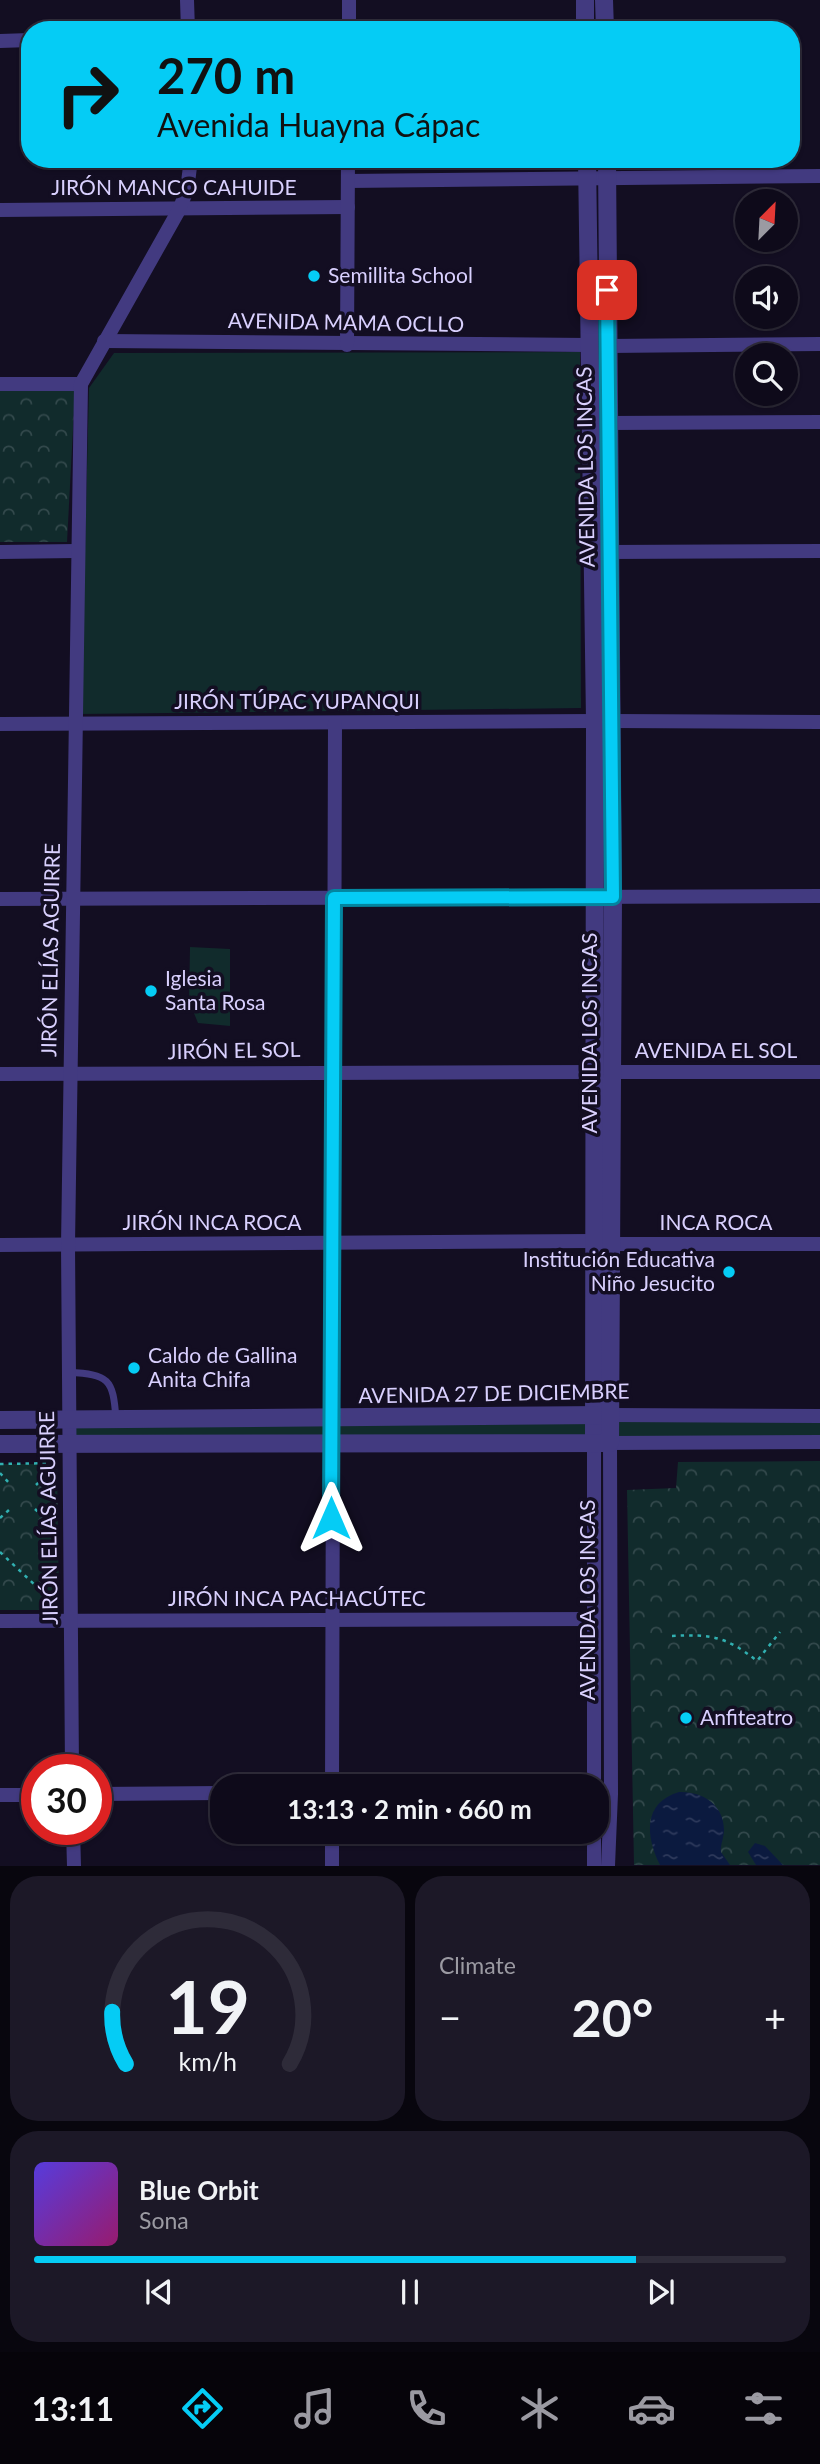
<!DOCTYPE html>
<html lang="en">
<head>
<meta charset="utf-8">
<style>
  body { margin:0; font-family:Lato,sans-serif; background:#1c1827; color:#f1f3f6; height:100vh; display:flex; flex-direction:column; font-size:26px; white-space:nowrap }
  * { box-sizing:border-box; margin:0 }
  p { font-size:23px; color:#9b9aa2 }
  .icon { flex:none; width:38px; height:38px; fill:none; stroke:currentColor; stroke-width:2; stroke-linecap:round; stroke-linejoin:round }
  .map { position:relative; height:1866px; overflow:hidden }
  .details { display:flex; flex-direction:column; gap:10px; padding:10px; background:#08060e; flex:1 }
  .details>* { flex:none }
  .top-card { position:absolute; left:21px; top:21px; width:779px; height:147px; border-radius:28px; box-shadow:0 2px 5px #0004,0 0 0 2px #2e2b39; background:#05ccf5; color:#111; overflow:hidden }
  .needle { width:46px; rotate:24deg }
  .controls { position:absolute; left:735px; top:189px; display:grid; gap:14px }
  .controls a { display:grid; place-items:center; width:63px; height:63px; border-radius:50%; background:#0e0a1a; box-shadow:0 2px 5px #0004,0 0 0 2px #2e2b39; font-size:35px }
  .speed { position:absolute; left:21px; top:1754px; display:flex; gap:14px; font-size:35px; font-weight:700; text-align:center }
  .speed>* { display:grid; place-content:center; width:91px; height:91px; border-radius:50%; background:#0e0a1a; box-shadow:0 2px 5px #0004,0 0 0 2px #2e2b39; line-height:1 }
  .speed .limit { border:10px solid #d22; background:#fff; color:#111 }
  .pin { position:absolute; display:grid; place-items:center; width:60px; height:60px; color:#fff; margin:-30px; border-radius:14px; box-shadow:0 4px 10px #0006 }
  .me { position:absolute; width:77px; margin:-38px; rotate:0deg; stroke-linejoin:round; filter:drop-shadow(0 0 5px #0008) }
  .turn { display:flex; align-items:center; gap:24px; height:147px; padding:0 21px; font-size:32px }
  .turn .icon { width:91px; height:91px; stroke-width:2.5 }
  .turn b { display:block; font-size:49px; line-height:60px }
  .big { font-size:52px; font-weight:700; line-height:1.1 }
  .details .card { flex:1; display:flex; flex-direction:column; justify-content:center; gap:10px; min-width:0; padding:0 24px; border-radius:28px; background:#1c1827 }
  .details .dial { align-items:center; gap:0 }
  .dial svg { height:182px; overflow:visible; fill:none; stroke:#2e2b39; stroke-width:7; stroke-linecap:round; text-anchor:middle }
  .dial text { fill:#f1f3f6; stroke:none }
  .song { display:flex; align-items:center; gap:21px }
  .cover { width:84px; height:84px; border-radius:10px; background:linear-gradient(135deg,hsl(250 70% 55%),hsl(320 70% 35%)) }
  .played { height:7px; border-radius:4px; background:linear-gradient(90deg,#05ccf5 80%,#2e2b39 80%) }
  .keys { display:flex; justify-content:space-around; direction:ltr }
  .heat { display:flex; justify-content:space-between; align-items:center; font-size:38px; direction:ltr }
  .details .tiles { flex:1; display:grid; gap:10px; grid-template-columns:1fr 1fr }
  .card:last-child { grid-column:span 2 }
  .trip { position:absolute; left:210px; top:1774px; width:399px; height:70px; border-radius:28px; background:#0e0a1a; box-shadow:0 2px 5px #0004,0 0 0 2px #2e2b39; font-weight:700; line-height:70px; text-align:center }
  .tab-bar { display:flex; height:112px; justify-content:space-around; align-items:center; background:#06040a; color:#9b9aa2 }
  .tab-bar .icon { width:49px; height:49px }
  .tab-bar .selected { color:#05ccf5 }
  .tab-bar b { font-size:32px; color:#f1f3f6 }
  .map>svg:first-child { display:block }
  .grass { fill:#112b2c }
  .park { fill:url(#park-crowns) }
  .water { fill:url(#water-ripples) }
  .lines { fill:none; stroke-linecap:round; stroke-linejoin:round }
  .path { stroke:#31b0b1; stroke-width:2.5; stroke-dasharray:3.5 5; stroke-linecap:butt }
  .service { stroke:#423a80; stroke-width:7 }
  .minor { stroke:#423a80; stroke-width:14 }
  .tertiary { stroke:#423a80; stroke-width:18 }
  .route-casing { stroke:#03859f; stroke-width:18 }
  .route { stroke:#05ccf5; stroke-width:12 }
  .poi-dot { fill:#05ccf5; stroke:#130e22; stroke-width:2.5 }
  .labels { text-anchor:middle; stroke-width:7; stroke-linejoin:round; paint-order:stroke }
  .street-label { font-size:21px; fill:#d9d0fe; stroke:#130e22 }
  .poi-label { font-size:21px; fill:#d9d0fe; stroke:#130e22; text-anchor:start }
</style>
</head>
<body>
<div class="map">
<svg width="820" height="1866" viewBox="0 0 820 1866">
  <defs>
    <pattern id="park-crowns" width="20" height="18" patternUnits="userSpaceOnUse" patternTransform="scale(1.75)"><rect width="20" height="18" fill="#112b2c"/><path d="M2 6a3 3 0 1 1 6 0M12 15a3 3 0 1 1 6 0" fill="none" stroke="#33494c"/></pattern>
    <pattern id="water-ripples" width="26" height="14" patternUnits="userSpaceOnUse" patternTransform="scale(1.75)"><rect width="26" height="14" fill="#0b1a3f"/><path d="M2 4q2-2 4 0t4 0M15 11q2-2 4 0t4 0" fill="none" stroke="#2e3a5c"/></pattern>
  </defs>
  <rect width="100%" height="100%" fill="#130e22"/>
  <g class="grass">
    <path d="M580,352l1,356 -500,6 8,-326 25,-35z"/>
    <path d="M190,947l40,2v77l-32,-3 -9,-22z"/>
    <path d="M618,1420l202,1v15l-202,1z"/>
    <path d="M327,1424v12l-253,2v-13z"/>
    <path d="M336,1424h253v13h-254z"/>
  </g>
  <g class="park">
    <path d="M0,391h75l-8,151h-67z"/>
    <path d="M820,1461v404h-186l-7,-375 49,-2 2,-26z"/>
    <path d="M0,1464h57l2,146h-59z"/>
  </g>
  <g class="water">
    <path d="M679,1792c24,-1 45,13 45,38 0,8 -4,15 -3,22l9,13h-70c-14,-28 -18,-62 19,-73z"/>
    <path d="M755,1843l10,3 18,19h-27l-8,-13z"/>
  </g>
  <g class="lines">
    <g class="path">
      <path d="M0,1464l56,-1"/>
      <path d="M0,1473l10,11"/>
      <path d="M36,1485l20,-20"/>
      <path d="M35,1509l20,20"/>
      <path d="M0,1518l10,-9"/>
      <path d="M0,1552l56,53"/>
      <path d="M672,1636c38,-2 54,0 85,25l23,-29"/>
    </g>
    <path class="service" d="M68,1372c41,3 45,6 48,47"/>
    <g class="minor">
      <path d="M187,0l1,30"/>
      <path d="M349,30v-30"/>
      <path d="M0,41l30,-1"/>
      <path d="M348,181l472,-5"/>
      <path d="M0,210l348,-3"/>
      <path d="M104,341l483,4"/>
      <path d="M347,345l1,-186"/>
      <path d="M608,346l212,-2"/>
      <path d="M0,384h81"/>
      <path d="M608,423l212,-1"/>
      <path d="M0,552l76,-1"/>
      <path d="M610,552l210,-1"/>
      <path d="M612,721l208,1"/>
      <path d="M0,724l595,-3"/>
      <path d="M0,899l820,-3"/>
      <path d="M612,1072h208"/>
      <path d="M0,1074l595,-2"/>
      <path d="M612,1244h208"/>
      <path d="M0,1245l593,-4"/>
      <path d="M610,1415l210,1"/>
      <path d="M594,1443v344"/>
      <path d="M0,1621l594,-2"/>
      <path d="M72,1769l-4,-524 13,-861 98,-174 8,-20 4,-31"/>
      <path d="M332,1787l3,-1064"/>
      <path d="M96,1794l126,-1"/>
      <path d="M0,1795h37"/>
      <path d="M73,1829l1,37"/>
      <path d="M332,1832v34"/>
      <path d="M594,1866v-34"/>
      <path d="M608,1866l3,-72 -1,-351 210,-1"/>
    </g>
    <g class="tertiary">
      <path d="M585,0v30"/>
      <path d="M604,0l1,30"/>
      <path d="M587,159l8,562 -1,722"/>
      <path d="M0,1420l603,-5"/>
      <path d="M0,1444l610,-1 3,-546 -6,-738"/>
    </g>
  </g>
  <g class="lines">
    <g class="route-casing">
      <path id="route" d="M331,1518l3,-620 279,-1 -6,-607"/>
    </g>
    <use href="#route" class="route"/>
  </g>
  <g class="poi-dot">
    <circle cx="314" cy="276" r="7"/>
    <circle cx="151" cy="991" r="7"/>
    <circle cx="729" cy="1272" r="7"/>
    <circle cx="134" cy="1368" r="7"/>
    <circle cx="686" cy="1718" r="7"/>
  </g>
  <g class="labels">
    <g class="street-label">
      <text x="174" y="195">JIRÓN MANCO CAHUIDE</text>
      <text transform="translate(346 323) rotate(1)" y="7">AVENIDA MAMA OCLLO</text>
      <text transform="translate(586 467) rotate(-91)" y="7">AVENIDA LOS INCAS</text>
      <text x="297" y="709">JIRÓN TÚPAC YUPANQUI</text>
      <text transform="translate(51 950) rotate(-89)" y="7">JIRÓN ELÍAS AGUIRRE</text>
      <text transform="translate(590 1033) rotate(-90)" y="7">AVENIDA LOS INCAS</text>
      <text transform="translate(234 1051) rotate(-1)" y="7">JIRÓN EL SOL</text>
      <text x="716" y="1058">AVENIDA EL SOL</text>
      <text x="212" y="1230">JIRÓN INCA ROCA</text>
      <text x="716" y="1230">INCA ROCA</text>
      <text transform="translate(494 1394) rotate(-1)" y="7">AVENIDA 27 DE DICIEMBRE</text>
      <text transform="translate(49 1518) rotate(-91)" y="7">JIRÓN ELÍAS AGUIRRE</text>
      <text x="297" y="1606">JIRÓN INCA PACHACÚTEC</text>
      <text transform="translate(588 1600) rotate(-90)" y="7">AVENIDA LOS INCAS</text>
    </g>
    <g class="poi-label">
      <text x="328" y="283">Semillita School</text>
      <text x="165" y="986">Iglesia<tspan x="165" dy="24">Santa Rosa</tspan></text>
      <text x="715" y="1267" text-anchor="end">Institución Educativa<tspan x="715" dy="24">Niño Jesucito</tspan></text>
      <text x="148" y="1363">Caldo de Gallina<tspan x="148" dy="24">Anita Chifa</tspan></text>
      <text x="700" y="1725">Anfiteatro</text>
    </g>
  </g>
</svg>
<div class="controls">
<a><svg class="needle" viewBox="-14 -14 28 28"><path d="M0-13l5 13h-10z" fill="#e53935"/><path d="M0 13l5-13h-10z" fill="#9b9aa2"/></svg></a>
<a><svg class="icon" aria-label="sound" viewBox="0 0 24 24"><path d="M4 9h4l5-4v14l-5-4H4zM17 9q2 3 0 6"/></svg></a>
<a><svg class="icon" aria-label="search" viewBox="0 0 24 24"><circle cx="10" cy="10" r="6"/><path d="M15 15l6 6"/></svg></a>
</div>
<div class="speed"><div class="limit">30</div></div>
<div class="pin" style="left:607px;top:290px;background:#d93025"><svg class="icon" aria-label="arrive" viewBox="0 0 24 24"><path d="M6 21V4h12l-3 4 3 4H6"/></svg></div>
<svg class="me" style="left:331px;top:1518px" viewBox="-20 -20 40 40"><path d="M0-17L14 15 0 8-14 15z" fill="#05ccf5" stroke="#fff" stroke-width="4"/></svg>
<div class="trip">13:13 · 2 min · 660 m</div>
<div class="top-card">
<div class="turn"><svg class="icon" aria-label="right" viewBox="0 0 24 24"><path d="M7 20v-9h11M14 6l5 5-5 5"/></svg><div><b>270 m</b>Avenida Huayna Cápac</div></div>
</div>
</div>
<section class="details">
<div class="tiles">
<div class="card dial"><svg viewBox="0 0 100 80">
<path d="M14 69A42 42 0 1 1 86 69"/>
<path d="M14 69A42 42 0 0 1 8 46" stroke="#05ccf5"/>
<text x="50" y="56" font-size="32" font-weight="700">19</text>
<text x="50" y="72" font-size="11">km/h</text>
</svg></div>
<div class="card"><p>Climate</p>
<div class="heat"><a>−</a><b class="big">20°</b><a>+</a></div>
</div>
<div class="card">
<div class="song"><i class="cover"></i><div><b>Blue Orbit</b><p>Sona</p></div></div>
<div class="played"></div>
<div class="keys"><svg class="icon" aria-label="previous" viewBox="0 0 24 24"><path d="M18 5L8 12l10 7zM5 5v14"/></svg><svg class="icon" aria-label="pause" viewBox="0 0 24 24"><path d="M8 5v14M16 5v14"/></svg><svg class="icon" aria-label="next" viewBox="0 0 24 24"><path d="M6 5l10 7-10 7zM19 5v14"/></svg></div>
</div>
</div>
</section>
<nav class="tab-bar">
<b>13:11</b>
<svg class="icon selected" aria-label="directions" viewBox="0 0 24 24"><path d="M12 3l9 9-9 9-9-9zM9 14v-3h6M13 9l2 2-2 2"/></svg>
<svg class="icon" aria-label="music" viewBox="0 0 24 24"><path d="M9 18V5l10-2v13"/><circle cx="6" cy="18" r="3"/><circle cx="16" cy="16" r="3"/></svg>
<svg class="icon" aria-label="phone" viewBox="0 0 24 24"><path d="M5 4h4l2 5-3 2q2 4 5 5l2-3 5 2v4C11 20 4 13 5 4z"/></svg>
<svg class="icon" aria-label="climate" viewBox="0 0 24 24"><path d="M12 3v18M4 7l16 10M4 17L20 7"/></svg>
<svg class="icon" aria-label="car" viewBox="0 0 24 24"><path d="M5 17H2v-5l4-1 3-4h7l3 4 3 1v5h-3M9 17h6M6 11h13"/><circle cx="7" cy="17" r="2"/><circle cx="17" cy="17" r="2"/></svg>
<svg class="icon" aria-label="filters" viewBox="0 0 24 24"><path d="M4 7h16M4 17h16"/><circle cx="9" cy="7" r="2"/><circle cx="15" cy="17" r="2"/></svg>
</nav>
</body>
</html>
